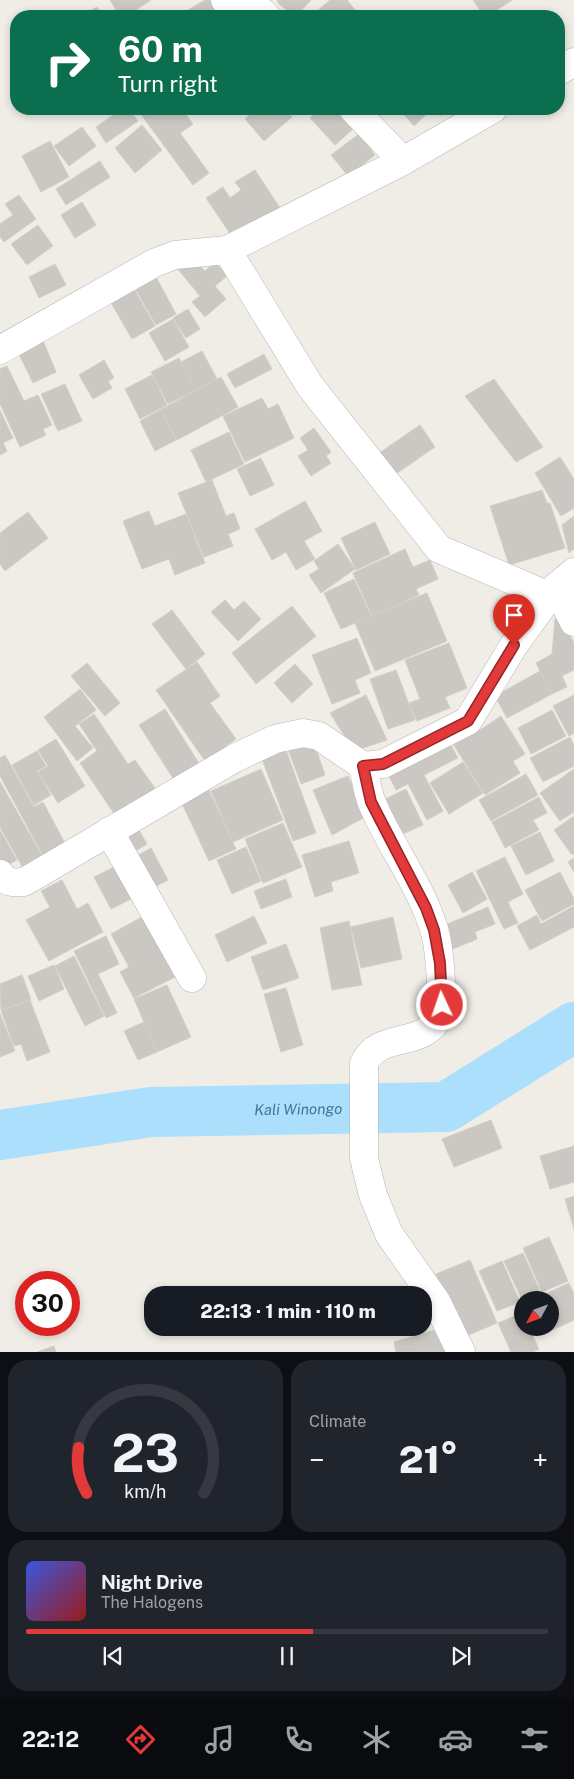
<!DOCTYPE html>
<html lang="en">
<head>
<meta charset="utf-8">
<style>
  body { margin:0; font-family:"Public Sans",sans-serif; background:#20242c; color:#f1f3f6; height:100vh; display:flex; flex-direction:column; font-size:19px; white-space:nowrap }
  * { box-sizing:border-box; margin:0 }
  p { font-size:16px; color:#9ea1a6 }
  .icon { flex:none; width:28px; height:28px; fill:none; stroke:currentColor; stroke-width:2; stroke-linecap:round; stroke-linejoin:round }
  .map { position:relative; height:1352px; overflow:hidden }
  .drawer { display:flex; flex-direction:column; gap:8px; padding:8px; background:#0d0f14; flex:1 }
  .drawer>* { flex:none }
  .hud { position:absolute; left:10px; top:10px; width:555px; height:105px; border-radius:20px; box-shadow:0 2px 8px #0003; background:#0b6e4f; color:#fff; overflow:hidden }
  .needle { width:32px; rotate:229deg }
  .tools { position:absolute; left:514px; top:1291px; display:grid; gap:10px }
  .tools a { display:grid; place-items:center; width:45px; height:45px; border-radius:50%; background:#171b24; box-shadow:0 2px 8px #0003; font-size:25px }
  .speed { position:absolute; left:15px; top:1271px; display:flex; gap:10px; font-size:25px; font-weight:700; text-align:center }
  .speed>* { display:grid; place-content:center; width:65px; height:65px; border-radius:50%; background:#171b24; box-shadow:0 2px 8px #0003; line-height:1 }
  .speed .limit { border:8px solid #d22; background:#fff; color:#111 }
  .pin { position:absolute; display:grid; place-items:center; width:42px; height:42px; color:#fff; margin:-51px -21px; border-radius:50% 50% 50% 0; rotate:-45deg; box-shadow:0 0 5px #0007 }
  .pin .icon { rotate:45deg }
  .me { position:absolute; width:55px; margin:-28px; rotate:357deg; stroke-linejoin:round; filter:drop-shadow(0 0 4px #0008) }
  .turn { display:flex; align-items:center; gap:18px; height:105px; padding:0 25px; font-size:22px }
  .turn .icon { width:65px; height:65px; stroke-width:2.5 }
  .turn b { display:block; font-size:35px; line-height:42px }
  .big { font-size:38px; font-weight:800; line-height:1.1 }
  .drawer .tile { flex:1; display:flex; flex-direction:column; justify-content:center; gap:8px; min-width:0; padding:0 18px; border-radius:20px; background:#20242c }
  .drawer .dial { align-items:center; gap:0 }
  .dial svg { height:130px; overflow:visible; fill:none; stroke:#363941; stroke-width:7; stroke-linecap:round; text-anchor:middle }
  .dial text { fill:#f1f3f6; stroke:none }
  .song { display:flex; align-items:center; gap:15px }
  .cover { width:60px; height:60px; border-radius:8px; background:linear-gradient(135deg,hsl(230 70% 55%),hsl(0 70% 35%)) }
  .played { height:5px; border-radius:2px; background:linear-gradient(90deg,#e4393a 55%,#363941 55%) }
  .keys { display:flex; justify-content:space-around; direction:ltr }
  .heat { display:flex; justify-content:space-between; align-items:center; font-size:28px; direction:ltr }
  .drawer .tiles { flex:1; display:grid; gap:8px; grid-template-columns:1fr 1fr }
  .tile:last-child { grid-column:span 2 }
  .trip { position:absolute; left:144px; top:1286px; width:288px; height:50px; border-radius:20px; background:#171b24; box-shadow:0 2px 8px #0003; font-weight:800; line-height:50px; text-align:center }
  .dock { display:flex; height:80px; justify-content:space-around; align-items:center; background:#090b0e; color:#9ea1a6 }
  .dock .icon { width:35px; height:35px }
  .dock .active { color:#e4393a }
  .dock b { font-size:22px; color:#f1f3f6 }
  .map>svg:first-child { display:block }
  .lines { fill:none; stroke-linecap:round; stroke-linejoin:round }
  .river { stroke:#abdffc; stroke-width:50 }
  .building { fill:#cbc8c3; stroke:#d4cec5 }
  .minor-casing { stroke:#b4b7bb; stroke-width:29 }
  .minor { stroke:#fff; stroke-width:28 }
  .route-casing { stroke:#942526; stroke-width:12 }
  .route { stroke:#e4393a; stroke-width:9 }
  .labels { text-anchor:middle; stroke-width:5; stroke-linejoin:round; paint-order:stroke }
  .water-label { font-size:15px; font-style:italic; fill:#40769d; stroke:#fff }
</style>
</head>
<body>
<div class="map">
<svg width="574" height="1352" viewBox="0 0 574 1352">
  <rect width="100%" height="100%" fill="#f0ede7"/>
  <g class="lines">
    <path class="river" id="s1" d="M0,1135l151,-23 295,-5 128,-80"/>
  </g>
  <g class="building">
    <path d="M110,0h41l-24,16h-7z"/>
    <path d="M205,0h14l2,16h-39l-1,-2z"/>
    <path d="M278,0h33l-15,16h-3l-16,-14z"/>
    <path d="M330,0h17l8,10 -7,6h-28l-4,-4z"/>
    <path d="M473,0h39l-24,16h-4z"/>
    <path d="M97,7l5,9h-21z"/>
    <path d="M122,109h7l9,12 -32,22 -10,-16z"/>
    <path d="M137,109h45l11,15 -13,9 29,40 -16,12z"/>
    <path d="M237,109h13l-8,6z"/>
    <path d="M256,109h28l8,8 -28,24 -19,-22z"/>
    <path d="M321,109h14l18,20 -18,16 -25,-27z"/>
    <path d="M399,109h33l-18,17z"/>
    <path d="M433,109h15l-8,7z"/>
    <path d="M142,125l20,25 -27,23 -20,-25z"/>
    <path d="M82,127l14,19 -27,20 -15,-20z"/>
    <path d="M359,134l16,21 -27,21 -17,-21z"/>
    <path d="M50,141l19,36 -28,15 -19,-36z"/>
    <path d="M100,161l10,16 -44,28 -10,-16z"/>
    <path d="M255,170l25,38 -47,30 -27,-40 17,-11 7,11 11,-8 -6,-8z"/>
    <path d="M19,195l17,24 -32,23 -4,-5v-13l13,-9 -8,-11z"/>
    <path d="M82,202l14,23 -21,13 -14,-23z"/>
    <path d="M38,225l15,21 -26,19 -16,-21z"/>
    <path d="M192,256l13,15 10,-9 12,14 -12,10 11,13 -21,18 -13,-15 8,-6 -23,-28z"/>
    <path d="M55,264l11,21 -27,13 -10,-21z"/>
    <path d="M156,277l20,37 -20,11 -21,-37z"/>
    <path d="M133,287l22,39 -23,13 -22,-38z"/>
    <path d="M188,309l12,20 -14,9 -13,-20z"/>
    <path d="M173,319l16,28 -24,14 -16,-28z"/>
    <path d="M41,336l15,36 -23,11 -16,-33z"/>
    <path d="M202,351l15,28 -21,11 -15,-28z"/>
    <path d="M264,354l8,15 -37,19 -8,-14z"/>
    <path d="M179,358l17,32 -28,14 -17,-32z"/>
    <path d="M104,360l10,18 -6,3 4,7 -19,11 -14,-24z"/>
    <path d="M7,366l17,35 14,-6 14,30 -9,4 3,6 -26,12 -20,-43v-35z"/>
    <path d="M152,375l15,30 -27,14 -15,-30z"/>
    <path d="M221,377l17,30 -61,33 -17,-30z"/>
    <path d="M494,379l49,68 -27,15 -51,-66z"/>
    <path d="M65,384l17,37 -24,10 -17,-37z"/>
    <path d="M262,398l6,11 10,-5 16,34 -49,24 -22,-46z"/>
    <path d="M0,410l13,28 -10,5 4,8 -7,4z"/>
    <path d="M160,410l16,30 -21,11 -15,-30z"/>
    <path d="M420,425l15,22 -45,31 -15,-22z"/>
    <path d="M314,428l17,24 -5,4 5,7 -20,13 -13,-20 10,-6 -8,-12z"/>
    <path d="M229,432l15,32 -38,18 -15,-32z"/>
    <path d="M560,457l14,22v29l-13,8 -26,-43z"/>
    <path d="M261,458l13,27 -24,11 -13,-27z"/>
    <path d="M212,480l14,36 8,-3 6,16 -12,5 5,12 -29,11 -26,-64z"/>
    <path d="M542,490l5,13h3l15,45 -56,17 -19,-59z"/>
    <path d="M305,501l17,30 -18,10 11,18 -19,11 -10,-18 -14,8 -17,-31z"/>
    <path d="M149,511l6,15 31,-12 19,49 -30,12 -6,-16 -27,10 -19,-48z"/>
    <path d="M28,512l20,26 -43,33 -5,-7v-31z"/>
    <path d="M574,516v33l-5,4 -7,-28z"/>
    <path d="M375,522l15,32 -34,16 -15,-32z"/>
    <path d="M338,544l17,25 -34,24 -12,-18 10,-6 -5,-8z"/>
    <path d="M405,549l8,18 17,-7 8,19 -22,10 3,6 -47,21 -19,-43z"/>
    <path d="M354,579l17,37 -30,13 -17,-36z"/>
    <path d="M427,593l20,48 -72,30 -20,-48z"/>
    <path d="M225,600l9,10 10,-9 17,18 -23,22 -27,-29z"/>
    <path d="M292,606l24,30 -60,48 -24,-31z"/>
    <path d="M172,610l33,44 -19,15 -34,-45z"/>
    <path d="M560,617l14,26v27l-12,6 5,11 -15,7 -16,-31 16,-9 3,-35z"/>
    <path d="M357,638l14,35 -16,7 5,13 -28,11 -20,-49z"/>
    <path d="M449,643l18,45 -22,9 5,11 -33,13 -8,-18 11,-4 -15,-39z"/>
    <path d="M197,662l23,34 -10,7 26,36 -31,22 -49,-71z"/>
    <path d="M87,663l33,40 -15,13 -34,-40z"/>
    <path d="M295,664l18,20 -21,19 -18,-20z"/>
    <path d="M396,670l19,50 -27,9 -18,-50z"/>
    <path d="M540,671l12,23 -45,24 -12,-22z"/>
    <path d="M80,689l16,21 -21,16 18,22 -16,13 -33,-44z"/>
    <path d="M366,695l21,45 -33,11 -24,-38z"/>
    <path d="M574,695v38l-5,3 -16,-30z"/>
    <path d="M165,709l38,61 -25,16 -39,-61z"/>
    <path d="M552,710l14,26 -35,18 -13,-26z"/>
    <path d="M94,714l34,50 7,-4 22,31 -40,27 -37,-55 17,-12 -18,-27z"/>
    <path d="M501,716l24,38 -12,7 7,12 -35,22 -35,-56 25,-15 5,6z"/>
    <path d="M445,734l13,24 -34,17 19,36 -16,9 -19,-36 -12,6 -12,-24z"/>
    <path d="M570,737l4,8v21l-31,16 -13,-24z"/>
    <path d="M56,739l29,47 -27,17 -20,-31 10,-6 -10,-16z"/>
    <path d="M313,740l12,35 -24,9 -13,-35z"/>
    <path d="M286,750l30,83 -23,8 -31,-82z"/>
    <path d="M37,751l9,15 -9,5 14,24 -17,10 -22,-40z"/>
    <path d="M5,755l29,52 9,-5 24,45 -22,12 -45,-83v-18z"/>
    <path d="M463,762l20,31 -34,21 -19,-31z"/>
    <path d="M261,769l22,51 -50,22 -22,-51z"/>
    <path d="M574,769v43l-14,9 -20,-28z"/>
    <path d="M526,774l12,21 -47,26 -12,-21z"/>
    <path d="M348,776l17,41 -33,18 -19,-45z"/>
    <path d="M0,782l43,75 -20,11 -23,-41z"/>
    <path d="M206,784l30,65 -27,12 -30,-64z"/>
    <path d="M406,789l17,36 -27,12 -17,-35z"/>
    <path d="M539,797l8,16 -14,7 6,10 -34,18 -13,-26z"/>
    <path d="M574,816v37l-2,2 -18,-25z"/>
    <path d="M283,823l19,44 -39,16 -18,-44z"/>
    <path d="M136,825l11,19 -21,13 -12,-20z"/>
    <path d="M0,830l17,30 -17,9z"/>
    <path d="M540,832l14,29 -28,14 -15,-29z"/>
    <path d="M349,841l10,32 -28,9 2,9 -18,6 -13,-42z"/>
    <path d="M246,847l15,34 -29,13 -15,-34z"/>
    <path d="M151,848l17,32 -21,11 -16,-32z"/>
    <path d="M505,857l18,37 -15,8 10,21 -14,6 -28,-58z"/>
    <path d="M574,858v14l-6,-10z"/>
    <path d="M124,862l17,32 -30,15 -17,-32z"/>
    <path d="M472,872l15,27 -24,14 -15,-28z"/>
    <path d="M560,872l14,27v5l-32,17 -17,-31z"/>
    <path d="M286,879l6,18 -31,12 -7,-18z"/>
    <path d="M62,880l15,29 11,-6 15,29 -54,29 -23,-41 24,-13 -9,-16z"/>
    <path d="M574,906v21l-44,23 -13,-24 20,-11 4,9z"/>
    <path d="M488,907l7,17 -20,8 2,7 -29,12 -10,-23z"/>
    <path d="M151,912l32,61 -49,25 -14,-26 9,-5 -18,-33z"/>
    <path d="M254,916l13,27 -40,19 -12,-27z"/>
    <path d="M393,917l9,42 -41,9 -10,-41z"/>
    <path d="M349,921l13,64 -30,5 -12,-62z"/>
    <path d="M106,936l13,28 -21,10 19,39 -11,5 -32,-67z"/>
    <path d="M286,944l13,34 -36,12 -12,-33z"/>
    <path d="M74,956l30,60 -19,10 -30,-60z"/>
    <path d="M54,965l10,24 -25,12 -11,-25z"/>
    <path d="M22,975l9,24 -30,11 -1,-26z"/>
    <path d="M167,985l24,52 -34,15 -23,-53z"/>
    <path d="M286,988l17,57 -22,7 -17,-58z"/>
    <path d="M30,1000l20,52 -23,9 -6,-17 -7,2 -13,-35z"/>
    <path d="M0,1014l15,37 -15,6z"/>
    <path d="M144,1022l13,30 -19,8 -14,-29z"/>
    <path d="M491,1120l11,28 -48,19 -12,-28z"/>
    <path d="M574,1146v36l-24,7 -10,-33z"/>
    <path d="M574,1196v33l-9,-30z"/>
    <path d="M549,1237l19,44 -26,11 -19,-44z"/>
    <path d="M523,1253l18,40 -19,7 -18,-39z"/>
    <path d="M470,1260l27,63 -33,14 -28,-63z"/>
    <path d="M502,1261l18,41 -23,9 -18,-40z"/>
    <path d="M569,1283l5,11v26l-28,13 -2,-5h6v-28h-18z"/>
    <path d="M522,1313v15h7l10,21 -6,3h-22l-13,-29z"/>
    <path d="M445,1327l7,25h-56l-2,-10z"/>
    <path d="M54,1346l2,6h-19z"/>
  </g>
  <g class="lines">
    <g class="minor-casing">
      <g id="minor">
        <path d="M225,0l8,13 29,-1 4,4"/>
        <path d="M559,71l15,-9"/>
        <path d="M353,109l50,52"/>
        <path d="M227,250l83,136 129,163 110,47"/>
        <path d="M0,350l154,-87 21,-8 52,-5 176,-89 90,-52"/>
        <path d="M556,587l18,35"/>
        <path d="M363,766c3,12 4,26 9,37 18,43 48,81 62,126 5,16 6,35 7,52 1,11 3,24 -1,34 -16,35 -60,15 -76,48v95l9,37 16,39 47,67 25,51"/>
        <path d="M109,831l83,147"/>
        <path d="M0,874c7,9 13,9 24,8l211,-124 40,-19 28,-6 16,3 44,30 20,-2 85,-43 46,-76 42,-58 18,-15"/>
      </g>
    </g>
    <use href="#minor" class="minor"/>
  </g>
  <g class="lines">
    <g class="route-casing">
      <path id="route" d="M442,1005l-2,-42 -6,-33 -8,-22 -55,-106 -8,-36 20,-2 85,-43 46,-76"/>
    </g>
    <use href="#route" class="route"/>
  </g>
  <g class="labels">
    <g class="water-label">
      <text dy="5" stroke="none"><textPath href="#s1" startOffset="300">Kali Winongo</textPath></text>
    </g>
  </g>
</svg>
<div class="tools">
<a><svg class="needle" viewBox="-14 -14 28 28"><path d="M0-13l5 13h-10z" fill="#e53935"/><path d="M0 13l5-13h-10z" fill="#9ea1a6"/></svg></a>
</div>
<div class="speed"><div class="limit">30</div></div>
<div class="pin" style="left:514px;top:645px;background:#d93025"><svg class="icon" aria-label="arrive" viewBox="0 0 24 24"><path d="M6 21V4h12l-3 4 3 4H6"/></svg></div>
<svg class="me" style="left:442px;top:1005px" viewBox="-20 -20 40 40"><circle r="17" fill="#e4393a" stroke="#fff" stroke-width="3"/><path d="M0-11L8 9 0 5-8 9z" fill="#fff"/></svg>
<div class="trip">22:13 · 1 min · 110 m</div>
<div class="hud">
<div class="turn"><svg class="icon" aria-label="right" viewBox="0 0 24 24"><path d="M7 20v-9h11M14 6l5 5-5 5"/></svg><div><b>60 m</b>Turn right</div></div>
</div>
</div>
<section class="drawer">
<div class="tiles">
<div class="tile dial"><svg viewBox="0 0 100 80">
<path d="M14 69A42 42 0 1 1 86 69"/>
<path d="M14 69A42 42 0 0 1 9 41" stroke="#e4393a"/>
<text x="50" y="56" font-size="32" font-weight="700">23</text>
<text x="50" y="72" font-size="11">km/h</text>
</svg></div>
<div class="tile"><p>Climate</p>
<div class="heat"><a>−</a><b class="big">21°</b><a>+</a></div>
</div>
<div class="tile">
<div class="song"><i class="cover"></i><div><b>Night Drive</b><p>The Halogens</p></div></div>
<div class="played"></div>
<div class="keys"><svg class="icon" aria-label="previous" viewBox="0 0 24 24"><path d="M18 5L8 12l10 7zM5 5v14"/></svg><svg class="icon" aria-label="pause" viewBox="0 0 24 24"><path d="M8 5v14M16 5v14"/></svg><svg class="icon" aria-label="next" viewBox="0 0 24 24"><path d="M6 5l10 7-10 7zM19 5v14"/></svg></div>
</div>
</div>
</section>
<nav class="dock">
<b>22:12</b>
<svg class="icon active" aria-label="directions" viewBox="0 0 24 24"><path d="M12 3l9 9-9 9-9-9zM9 14v-3h6M13 9l2 2-2 2"/></svg>
<svg class="icon" aria-label="music" viewBox="0 0 24 24"><path d="M9 18V5l10-2v13"/><circle cx="6" cy="18" r="3"/><circle cx="16" cy="16" r="3"/></svg>
<svg class="icon" aria-label="phone" viewBox="0 0 24 24"><path d="M5 4h4l2 5-3 2q2 4 5 5l2-3 5 2v4C11 20 4 13 5 4z"/></svg>
<svg class="icon" aria-label="climate" viewBox="0 0 24 24"><path d="M12 3v18M4 7l16 10M4 17L20 7"/></svg>
<svg class="icon" aria-label="car" viewBox="0 0 24 24"><path d="M5 17H2v-5l4-1 3-4h7l3 4 3 1v5h-3M9 17h6M6 11h13"/><circle cx="7" cy="17" r="2"/><circle cx="17" cy="17" r="2"/></svg>
<svg class="icon" aria-label="filters" viewBox="0 0 24 24"><path d="M4 7h16M4 17h16"/><circle cx="9" cy="7" r="2"/><circle cx="15" cy="17" r="2"/></svg>
</nav>
</body>
</html>
